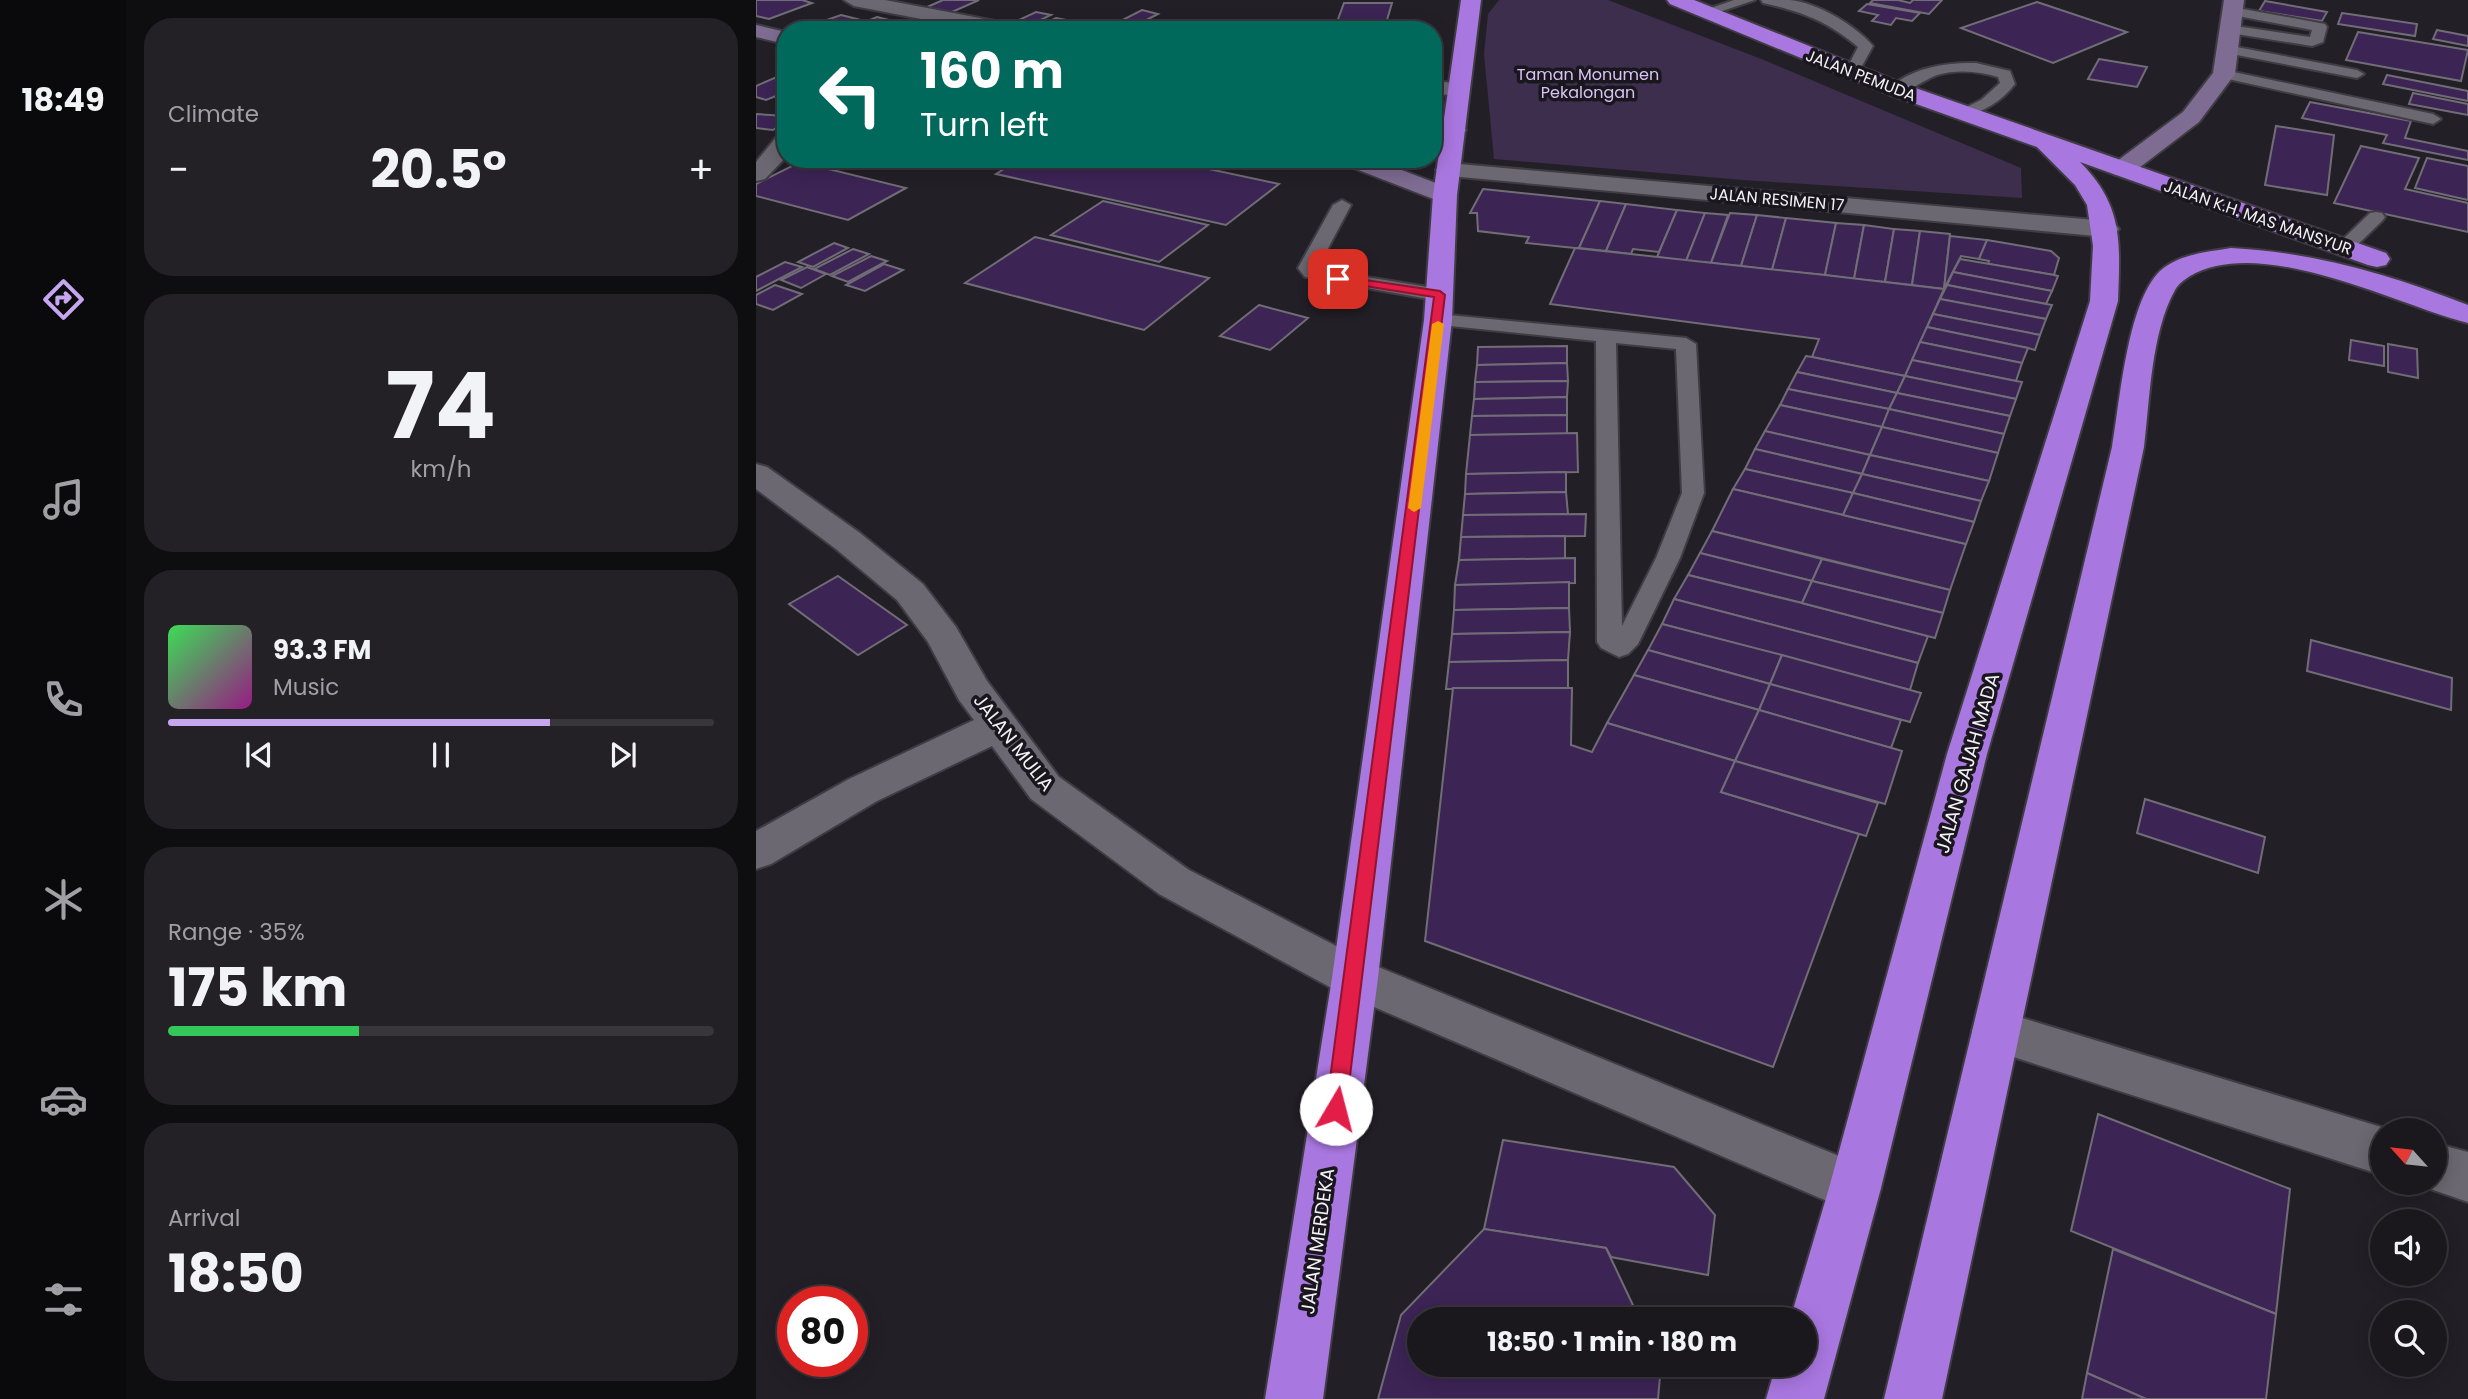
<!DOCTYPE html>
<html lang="en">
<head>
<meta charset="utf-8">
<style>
  body { margin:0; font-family:Poppins,sans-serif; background:#232026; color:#f1f3f6; height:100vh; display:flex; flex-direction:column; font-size:26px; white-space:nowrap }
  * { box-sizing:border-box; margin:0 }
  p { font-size:23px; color:#9f9fa4 }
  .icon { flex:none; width:38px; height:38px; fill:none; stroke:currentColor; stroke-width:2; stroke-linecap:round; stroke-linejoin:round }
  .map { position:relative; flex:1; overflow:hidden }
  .sheet { display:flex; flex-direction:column; gap:18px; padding:18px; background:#0e0d10; width:630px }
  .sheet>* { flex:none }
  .top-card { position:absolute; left:21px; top:21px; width:665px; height:147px; border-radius:28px; box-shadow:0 4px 18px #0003,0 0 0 2px #38363b; background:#00695c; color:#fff; overflow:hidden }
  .needle { width:46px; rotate:297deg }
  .fabs { position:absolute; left:1614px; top:1118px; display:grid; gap:14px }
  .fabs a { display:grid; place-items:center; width:77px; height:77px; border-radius:50%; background:#1a171d; box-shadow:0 4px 18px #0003,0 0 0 2px #38363b; font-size:35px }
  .speed { position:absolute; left:21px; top:1286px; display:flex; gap:14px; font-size:35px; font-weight:700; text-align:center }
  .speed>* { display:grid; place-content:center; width:91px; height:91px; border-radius:50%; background:#1a171d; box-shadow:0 4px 18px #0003,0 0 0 2px #38363b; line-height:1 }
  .speed .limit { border:10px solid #d22; background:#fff; color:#111 }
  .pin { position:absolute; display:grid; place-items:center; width:60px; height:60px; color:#fff; margin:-30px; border-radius:14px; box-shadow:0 4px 10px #0006 }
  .me { position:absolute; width:77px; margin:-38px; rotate:8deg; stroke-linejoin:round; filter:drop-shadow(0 0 5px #0008) }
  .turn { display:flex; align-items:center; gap:24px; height:147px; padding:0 28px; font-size:32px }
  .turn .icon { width:91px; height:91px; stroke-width:2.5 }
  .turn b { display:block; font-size:49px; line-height:60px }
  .big { font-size:52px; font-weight:700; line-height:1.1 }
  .sheet .tile { flex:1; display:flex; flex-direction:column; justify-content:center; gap:10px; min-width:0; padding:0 24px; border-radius:28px; background:#232026 }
  .sheet .dial { align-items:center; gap:0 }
  .dial b { font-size:91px; line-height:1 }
  .song { display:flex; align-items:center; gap:21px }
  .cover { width:84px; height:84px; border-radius:10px; background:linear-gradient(135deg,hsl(130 70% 55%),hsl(310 70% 35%)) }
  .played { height:7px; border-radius:4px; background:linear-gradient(90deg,#c7a6f0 70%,#38363b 70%) }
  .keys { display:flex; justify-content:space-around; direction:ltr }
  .heat { display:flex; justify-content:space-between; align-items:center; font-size:38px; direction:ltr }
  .charge { height:10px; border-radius:5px; background:linear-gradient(90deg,#34c759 35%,#38363b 0) }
  .trip { position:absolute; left:651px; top:1307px; width:410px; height:70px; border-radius:35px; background:#1a171d; box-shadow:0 4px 18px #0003,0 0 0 2px #38363b; font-weight:700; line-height:70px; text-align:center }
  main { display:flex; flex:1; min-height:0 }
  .tabs { display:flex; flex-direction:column; width:126px; justify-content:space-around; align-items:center; background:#0a090c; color:#9f9fa4 }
  .tabs .icon { width:49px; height:49px }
  .tabs .selected { color:#c7a6f0 }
  .tabs b { font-size:32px; color:#f1f3f6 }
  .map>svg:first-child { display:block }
  .green { fill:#3c2e4c }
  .building { fill:#3c2455; stroke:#716d76; stroke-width:2 }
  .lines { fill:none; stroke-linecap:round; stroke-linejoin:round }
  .lane-casing { stroke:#3f3c43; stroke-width:4 }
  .street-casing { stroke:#3f3c43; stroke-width:4 }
  .secondary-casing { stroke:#3f3c43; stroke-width:4 }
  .highway-casing { stroke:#3f3c43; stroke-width:4 }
  .lane { fill:#6c6871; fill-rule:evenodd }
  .street { fill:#6c6871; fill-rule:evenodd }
  .secondary { fill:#7e6c92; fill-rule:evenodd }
  .highway { fill:#a977e0; fill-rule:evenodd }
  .route { fill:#e11d48; stroke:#92132f; stroke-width:2 }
  .slow { fill:#f59e0b }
  .labels { text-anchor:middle; stroke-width:7; stroke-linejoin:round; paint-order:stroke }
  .far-park-label { font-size:16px; fill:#d8c4f4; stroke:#19161d }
  .far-street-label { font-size:16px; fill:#f4f1f7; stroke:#19161d }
  .street-label { font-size:19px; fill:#f4f1f7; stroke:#19161d }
</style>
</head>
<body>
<main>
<nav class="tabs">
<b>18:49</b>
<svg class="icon selected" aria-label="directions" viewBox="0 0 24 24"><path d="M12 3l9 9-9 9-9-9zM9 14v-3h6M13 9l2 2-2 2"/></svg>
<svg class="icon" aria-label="music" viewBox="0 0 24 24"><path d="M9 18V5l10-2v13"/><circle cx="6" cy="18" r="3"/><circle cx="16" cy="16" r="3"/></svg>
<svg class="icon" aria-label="phone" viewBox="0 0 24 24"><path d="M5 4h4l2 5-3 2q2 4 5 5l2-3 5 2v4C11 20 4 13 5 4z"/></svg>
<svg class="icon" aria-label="climate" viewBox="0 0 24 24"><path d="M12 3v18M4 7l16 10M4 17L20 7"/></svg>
<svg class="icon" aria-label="car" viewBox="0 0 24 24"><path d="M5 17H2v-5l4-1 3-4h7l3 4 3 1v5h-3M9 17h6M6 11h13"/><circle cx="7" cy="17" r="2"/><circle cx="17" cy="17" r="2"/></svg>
<svg class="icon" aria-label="filters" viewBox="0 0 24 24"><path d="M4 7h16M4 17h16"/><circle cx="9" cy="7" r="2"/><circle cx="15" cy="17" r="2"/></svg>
</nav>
<section class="sheet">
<div class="tile"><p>Climate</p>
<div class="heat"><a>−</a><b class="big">20.5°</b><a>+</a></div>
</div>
<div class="tile dial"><b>74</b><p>km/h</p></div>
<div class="tile">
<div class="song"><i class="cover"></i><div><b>93.3 FM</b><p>Music</p></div></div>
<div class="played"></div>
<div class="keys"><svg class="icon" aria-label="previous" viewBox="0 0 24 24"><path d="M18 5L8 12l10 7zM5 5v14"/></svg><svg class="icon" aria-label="pause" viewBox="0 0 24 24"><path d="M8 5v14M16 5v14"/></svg><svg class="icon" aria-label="next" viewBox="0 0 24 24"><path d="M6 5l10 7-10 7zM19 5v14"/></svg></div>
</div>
<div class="tile"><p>Range · 35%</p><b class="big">175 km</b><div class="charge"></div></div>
<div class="tile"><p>Arrival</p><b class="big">18:50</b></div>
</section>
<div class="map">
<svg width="1712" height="1399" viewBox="0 0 1712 1399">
  <rect width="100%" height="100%" fill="#231f27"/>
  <path class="green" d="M743,0h109l156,60 257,108 1,30 -279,-18 -249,-21 -10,-105 4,-40z"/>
  <g class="building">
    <path d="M0,0h46l10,3 -43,16 -13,-3z"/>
    <path d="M187,0h36l-36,16 -25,-5z"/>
    <path d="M1117,0h25l12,3 3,-3h29l-13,14 -59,-11z"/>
    <path d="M1509,1l62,11 -5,9 -63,-10z"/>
    <path d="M1281,2l90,30 -74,31 -92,-35z"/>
    <path d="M588,3h48l-8,27h-50z"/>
    <path d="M1111,4l53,9 -8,8 -16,-3 -5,7 -19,-4 6,-6 -19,-4z"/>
    <path d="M386,10l16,4 -31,16h-24z"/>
    <path d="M280,12l15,3 -29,14 -16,-3z"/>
    <path d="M1586,13l75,11 -2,12 -77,-12z"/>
    <path d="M85,15l16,4 -20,8 -16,-5z"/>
    <path d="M121,17l12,3 -24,10h-20z"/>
    <path d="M300,18l31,6 -11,6h-45z"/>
    <path d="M447,22l32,7 -47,1z"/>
    <path d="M1681,30l31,6v10l-35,-7z"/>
    <path d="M1602,32l110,18 -7,31 -115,-21z"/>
    <path d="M1343,59l48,8 -10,20 -49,-8z"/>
    <path d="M30,73v19l-20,8 -10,-3v-11z"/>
    <path d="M1631,75l81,16v10l-85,-17z"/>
    <path d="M1657,93l55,11v11l-59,-11z"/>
    <path d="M1554,102l101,19 -6,17 63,13v9l-85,-17 4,-8 -85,-17z"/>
    <path d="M0,114l30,2v5l-13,9 -17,-2z"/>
    <path d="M1520,126l58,9 -7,60 -62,-10z"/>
    <path d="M1605,146l58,12 -14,31 63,14v29l-134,-29z"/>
    <path d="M1671,158l41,8v34l-53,-12z"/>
    <path d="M264,159h142l117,25 -53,41 -230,-51z"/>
    <path d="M44,162l106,26 -58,32 -92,-24v-12z"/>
    <path d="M727,189l117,12 -21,47h-4l-49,-5 3,-6 -51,-6 -1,-18h-7z"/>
    <path d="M347,201l105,24 -49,37 -108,-27z"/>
    <path d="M844,201l26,3 -20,47 -27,-3z"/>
    <path d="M870,204l51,6 -18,42 -26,-3 -2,5 -25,-3z"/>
    <path d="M921,210l28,3 -19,48 -29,-4z"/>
    <path d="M949,213l23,2 -17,48 -25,-2z"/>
    <path d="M974,213l27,2 -16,51 -30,-3z"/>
    <path d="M1001,215l29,3 -14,52 -31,-4z"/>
    <path d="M1030,218l50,5 -11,52 -53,-5z"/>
    <path d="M1080,223l28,2 -10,54 -29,-4z"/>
    <path d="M1108,225l30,4 -9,53 -31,-3z"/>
    <path d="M1138,229l26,2 -8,54 -27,-3z"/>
    <path d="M1164,231l30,3 -6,55 -32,-4z"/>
    <path d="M1194,236l37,4 -8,19 -18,-3 -17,33z"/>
    <path d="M279,237l174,41 -65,52 -179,-47z"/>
    <path d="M1231,240l64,11 8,7 -5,17 -66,-11 1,-3 -10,-2z"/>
    <path d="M78,243l14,5 -35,19 -15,-5z"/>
    <path d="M819,248l250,27 119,14 -39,87 -93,-19 7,-18 -269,-35z"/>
    <path d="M97,249l16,5 -39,21 -16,-6z"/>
    <path d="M115,256l16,5 -39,21 -16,-6z"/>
    <path d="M1204,259l94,16 4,1 -6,15 -99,-19z"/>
    <path d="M29,262l17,5 -46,24v-14z"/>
    <path d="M128,264l19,6 -38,21 -19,-6z"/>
    <path d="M51,267l19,7 -25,14 -20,-8z"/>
    <path d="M1197,272l99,19 -6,13 -99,-19z"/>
    <path d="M19,285l27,9 -29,16 -17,-6v-9z"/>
    <path d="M1191,285l99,19 6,1 -6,14 -106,-20z"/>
    <path d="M1184,299l106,20 -6,16 -107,-21z"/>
    <path d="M503,305l49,13 -38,32 -50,-14z"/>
    <path d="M1177,314l107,21 -5,15 -7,-2 -101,-21z"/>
    <path d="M1171,327l101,21 -6,15 -102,-21z"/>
    <path d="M1595,340l33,6v20l-35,-6z"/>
    <path d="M1164,342l102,21 -6,18 -104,-21z"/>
    <path d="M1632,344l29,5 1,29 -30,-6z"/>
    <path d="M811,346v17l-90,2 1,-18z"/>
    <path d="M1050,356l6,1 93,19 -8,17 -100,-21z"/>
    <path d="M1156,360l104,21 6,1 -6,17 -111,-23z"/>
    <path d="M811,363l1,18 -93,1 2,-17z"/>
    <path d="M1041,372l100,21 -8,16 -101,-20z"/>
    <path d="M1149,376l111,23 -6,17 -113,-23z"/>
    <path d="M812,381l-1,16 -93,2 1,-17z"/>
    <path d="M1032,389l101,20 -7,18 -102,-22z"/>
    <path d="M1141,393l113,23 -6,18 -115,-25z"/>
    <path d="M811,397v18l-95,1 2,-17z"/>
    <path d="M1024,405l102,22 -12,28 -105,-24z"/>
    <path d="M1133,409l115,25 -6,19 -116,-26z"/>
    <path d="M811,415v19l-97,1 2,-19z"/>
    <path d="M1126,427l116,26 -9,28 -119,-26z"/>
    <path d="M1009,431l105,24 -8,19 -107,-25z"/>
    <path d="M821,433l1,39 -112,2 4,-39z"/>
    <path d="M999,449l107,25 -9,19 -108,-24z"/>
    <path d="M1114,455l119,26 -8,20 -119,-27z"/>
    <path d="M989,469l108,24 -10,22 -110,-26z"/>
    <path d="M810,472v20l-101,2 1,-20z"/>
    <path d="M1106,474l119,27 -7,21 -121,-29z"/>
    <path d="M977,489l233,55 -16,46 -238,-59z"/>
    <path d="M810,492l2,22 -105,1 2,-21z"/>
    <path d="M1097,493l121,29 -8,22 -123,-29z"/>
    <path d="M830,514l-1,22 -124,1 2,-22z"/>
    <path d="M956,531l110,28 -10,22 -112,-28z"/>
    <path d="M809,536v23l-106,1 2,-23z"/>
    <path d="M944,553l112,28 -10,22 -114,-28z"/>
    <path d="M819,558v25l-120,2 4,-25z"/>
    <path d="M1066,559l128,31 -7,23 -131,-32z"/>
    <path d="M932,575l114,28 126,33 -10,27 -244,-64z"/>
    <path d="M82,576l69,49 -49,30 -69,-51z"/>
    <path d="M1056,581l131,32 -8,25 -133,-35z"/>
    <path d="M813,582v26l-115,2 1,-25z"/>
    <path d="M918,599l244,64 -8,27 -248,-66z"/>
    <path d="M813,608l1,24 -118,2 2,-24z"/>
    <path d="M906,624l120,31 -12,29 -122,-34z"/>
    <path d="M814,632l-2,28 -119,2 3,-28z"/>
    <path d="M1555,640l141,38 -1,32 -144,-39z"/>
    <path d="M892,650l122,34 -11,26 -125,-35z"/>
    <path d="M1026,655l139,38 -11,29 -140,-38z"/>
    <path d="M812,660v28l-122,1 3,-27z"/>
    <path d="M878,675l125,35 -24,51 -128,-38z"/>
    <path d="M1014,684l131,36 -10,28 -132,-38z"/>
    <path d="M697,688h119l-1,57 21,7 15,-29 128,38 -14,31 138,42 -86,233 -348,-126z"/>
    <path d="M1003,710l143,41 -17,53 -150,-43z"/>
    <path d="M979,761l143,42 -12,33 -145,-44z"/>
    <path d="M1389,799l120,38 -7,36 -121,-40z"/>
    <path d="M1342,1114l192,75 -14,125 -205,-83z"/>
    <path d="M747,1140l171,27 41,48 -7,60 -97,-18 -5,-9 -122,-19z"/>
    <path d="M728,1229l122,19 34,72h-221v45h242l-3,34h-280l23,-84z"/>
    <path d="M1357,1249l163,65 -10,85h-120l-59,-26z"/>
    <path d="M1331,1373l59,26h-64z"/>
  </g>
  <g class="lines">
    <g class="lane-casing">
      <g id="lane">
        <path d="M978,0h21l-51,17 -7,-4z"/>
        <path d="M1005,0c10,0 19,0 29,0 28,3 65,25 83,46l-16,29 -5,1 -7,-4 13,-25c-31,-26 -55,-35 -95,-44z"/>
        <path d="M1476,7l93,17 2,3 -4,15 -11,4 -88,-14v-6l5,-1 81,12 2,-7 -85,-16 -2,-3z"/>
        <path d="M1470,45l131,25 7,4 -7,4 -136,-26 -2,-3z"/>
        <path d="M1220,63l34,8 5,13c-13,17 -32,28 -53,34l-8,-5 27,-13 19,-17 -2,-6c-19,-6 -41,-8 -61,-2 -14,5 -32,21 -46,17l-2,-3c20,-21 59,-27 87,-26z"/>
        <path d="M1468,70l209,44 8,5 -8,5 -214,-47 -2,-3 2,-3z"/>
        <path d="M586,200l9,5 -34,64 123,20 9,6 -2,4 -7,2 -135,-24 -7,-9 35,-63z"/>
        <path d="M1620,212l6,1 3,4 -3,4 -31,30h-12l-3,-4 3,-4 31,-30z"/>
        <path d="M682,314l248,24 10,6 8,149 -24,65 -42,86 -10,10 -9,3 -18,-9 -4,-6 -1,-301 -165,-17 -3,-4zM860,343l60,6 6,144 -26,65 -34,68z"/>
      </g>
    </g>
    <g class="street-casing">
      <g id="street">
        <path d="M88,0h41l126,24 10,6h-43l-124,-24z"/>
        <path d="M677,81l33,3 3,5 -3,5 -33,1z"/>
        <path d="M30,133v24l-21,22 -9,2v-19l22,-27z"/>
        <path d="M692,163l658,58 9,3 4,5 -4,5 -9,3 -667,-62 -3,-5 3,-5z"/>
        <path d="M0,464l11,3 93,66 63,51 33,43 31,54 72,96 130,93 182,94 502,206 8,18 -8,18 -18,7 -516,-221 -180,-98 -128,-95 -39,-53 -115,55 -106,63 -15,5v-38l93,-52 125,-59 -15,-20 -31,-58 -31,-42 -61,-51 -80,-60z"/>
        <path d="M1240,1010l395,120h-9v45l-403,-129 -7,-15 7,-15z"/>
        <path d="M1678,1143l34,9v50l-52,-18 18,-1z"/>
      </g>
    </g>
    <g class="secondary-casing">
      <g id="secondary">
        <path d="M1468,0h20l-9,74 -36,48 -68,52 -9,2 -9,-2 -3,-5 3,-5 70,-52 30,-39z"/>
        <path d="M0,25l30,7v12l-30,-7z"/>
        <path d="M698,123l8,2 4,5 -4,5 -29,8v-14z"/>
        <path d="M583,159h34l81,31 3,5 -3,5 -9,2 -9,-2 -93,-36z"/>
      </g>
    </g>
    <g class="highway-casing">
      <g id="highway">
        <path d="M705,0h20l-24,195 -5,125 -74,658 -55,421h-58l67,-421 92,-658 9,-125z"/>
        <path d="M911,0h27l210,84 482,169 4,6 -4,6 -9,2 -9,-2 -288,-103c44,44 40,81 38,139l-131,453 -106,434 -57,211h-58l10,-34h28v-45h-14l39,-132 118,-434 143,-453 3,-55 -6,-41 -12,-20 -38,-38 -149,-53 -218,-90z"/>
        <path d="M1475,248c83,4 160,27 237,57v18c-72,-18 -206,-89 -278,-47 -6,4 -11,7 -15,14 -24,43 -25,109 -31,157l-202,952h-58l228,-952c8,-45 15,-144 48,-176 19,-17 47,-19 71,-23z"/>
      </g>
    </g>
    <use href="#lane" class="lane"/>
    <use href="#street" class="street"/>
    <use href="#secondary" class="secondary"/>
    <use href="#highway" class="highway"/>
  </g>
  <path class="route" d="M582,276l102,15 5,4 -99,814 -3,7 -7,3 -7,-3 -3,-7 108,-812 -100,-16 -1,-2z"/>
  <path class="slow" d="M682,321l6,3 -23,184 -7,4 -6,-4 24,-184z"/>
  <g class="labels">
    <g class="far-park-label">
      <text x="832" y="80">Taman Monumen<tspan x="832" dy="18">Pekalongan</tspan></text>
    </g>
    <g class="far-street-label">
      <text transform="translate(1105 75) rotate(21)" y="6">JALAN PEMUDA</text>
      <text transform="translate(1021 199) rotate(5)" y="6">JALAN RESIMEN 17</text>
      <text transform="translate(1502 217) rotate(19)" y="6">JALAN K.H. MAS MANSYUR</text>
    </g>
    <g class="street-label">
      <text transform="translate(258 742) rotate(52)" y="7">JALAN MULIA</text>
      <text transform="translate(1211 763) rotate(-74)" y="7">JALAN GAJAH MADA</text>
      <text transform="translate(561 1241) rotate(-82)" y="7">JALAN MERDEKA</text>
    </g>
  </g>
</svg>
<div class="fabs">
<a><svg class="needle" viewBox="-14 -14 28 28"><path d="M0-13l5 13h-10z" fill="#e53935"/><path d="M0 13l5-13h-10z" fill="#9f9fa4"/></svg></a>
<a><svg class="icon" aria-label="sound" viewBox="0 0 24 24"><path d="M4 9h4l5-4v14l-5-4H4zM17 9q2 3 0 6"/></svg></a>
<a><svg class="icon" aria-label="search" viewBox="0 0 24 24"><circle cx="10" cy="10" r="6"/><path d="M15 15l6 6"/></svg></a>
</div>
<div class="speed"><div class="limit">80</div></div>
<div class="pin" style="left:582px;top:279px;background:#d93025"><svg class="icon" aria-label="arrive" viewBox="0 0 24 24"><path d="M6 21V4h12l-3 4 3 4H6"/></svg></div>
<svg class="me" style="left:580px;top:1109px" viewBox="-20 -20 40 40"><circle r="19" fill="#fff"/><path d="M0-13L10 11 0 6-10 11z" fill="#e11d48"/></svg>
<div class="trip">18:50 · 1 min · 180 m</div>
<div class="top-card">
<div class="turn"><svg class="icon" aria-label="left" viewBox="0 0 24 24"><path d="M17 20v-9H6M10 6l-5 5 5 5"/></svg><div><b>160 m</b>Turn left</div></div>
</div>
</div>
</main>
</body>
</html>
